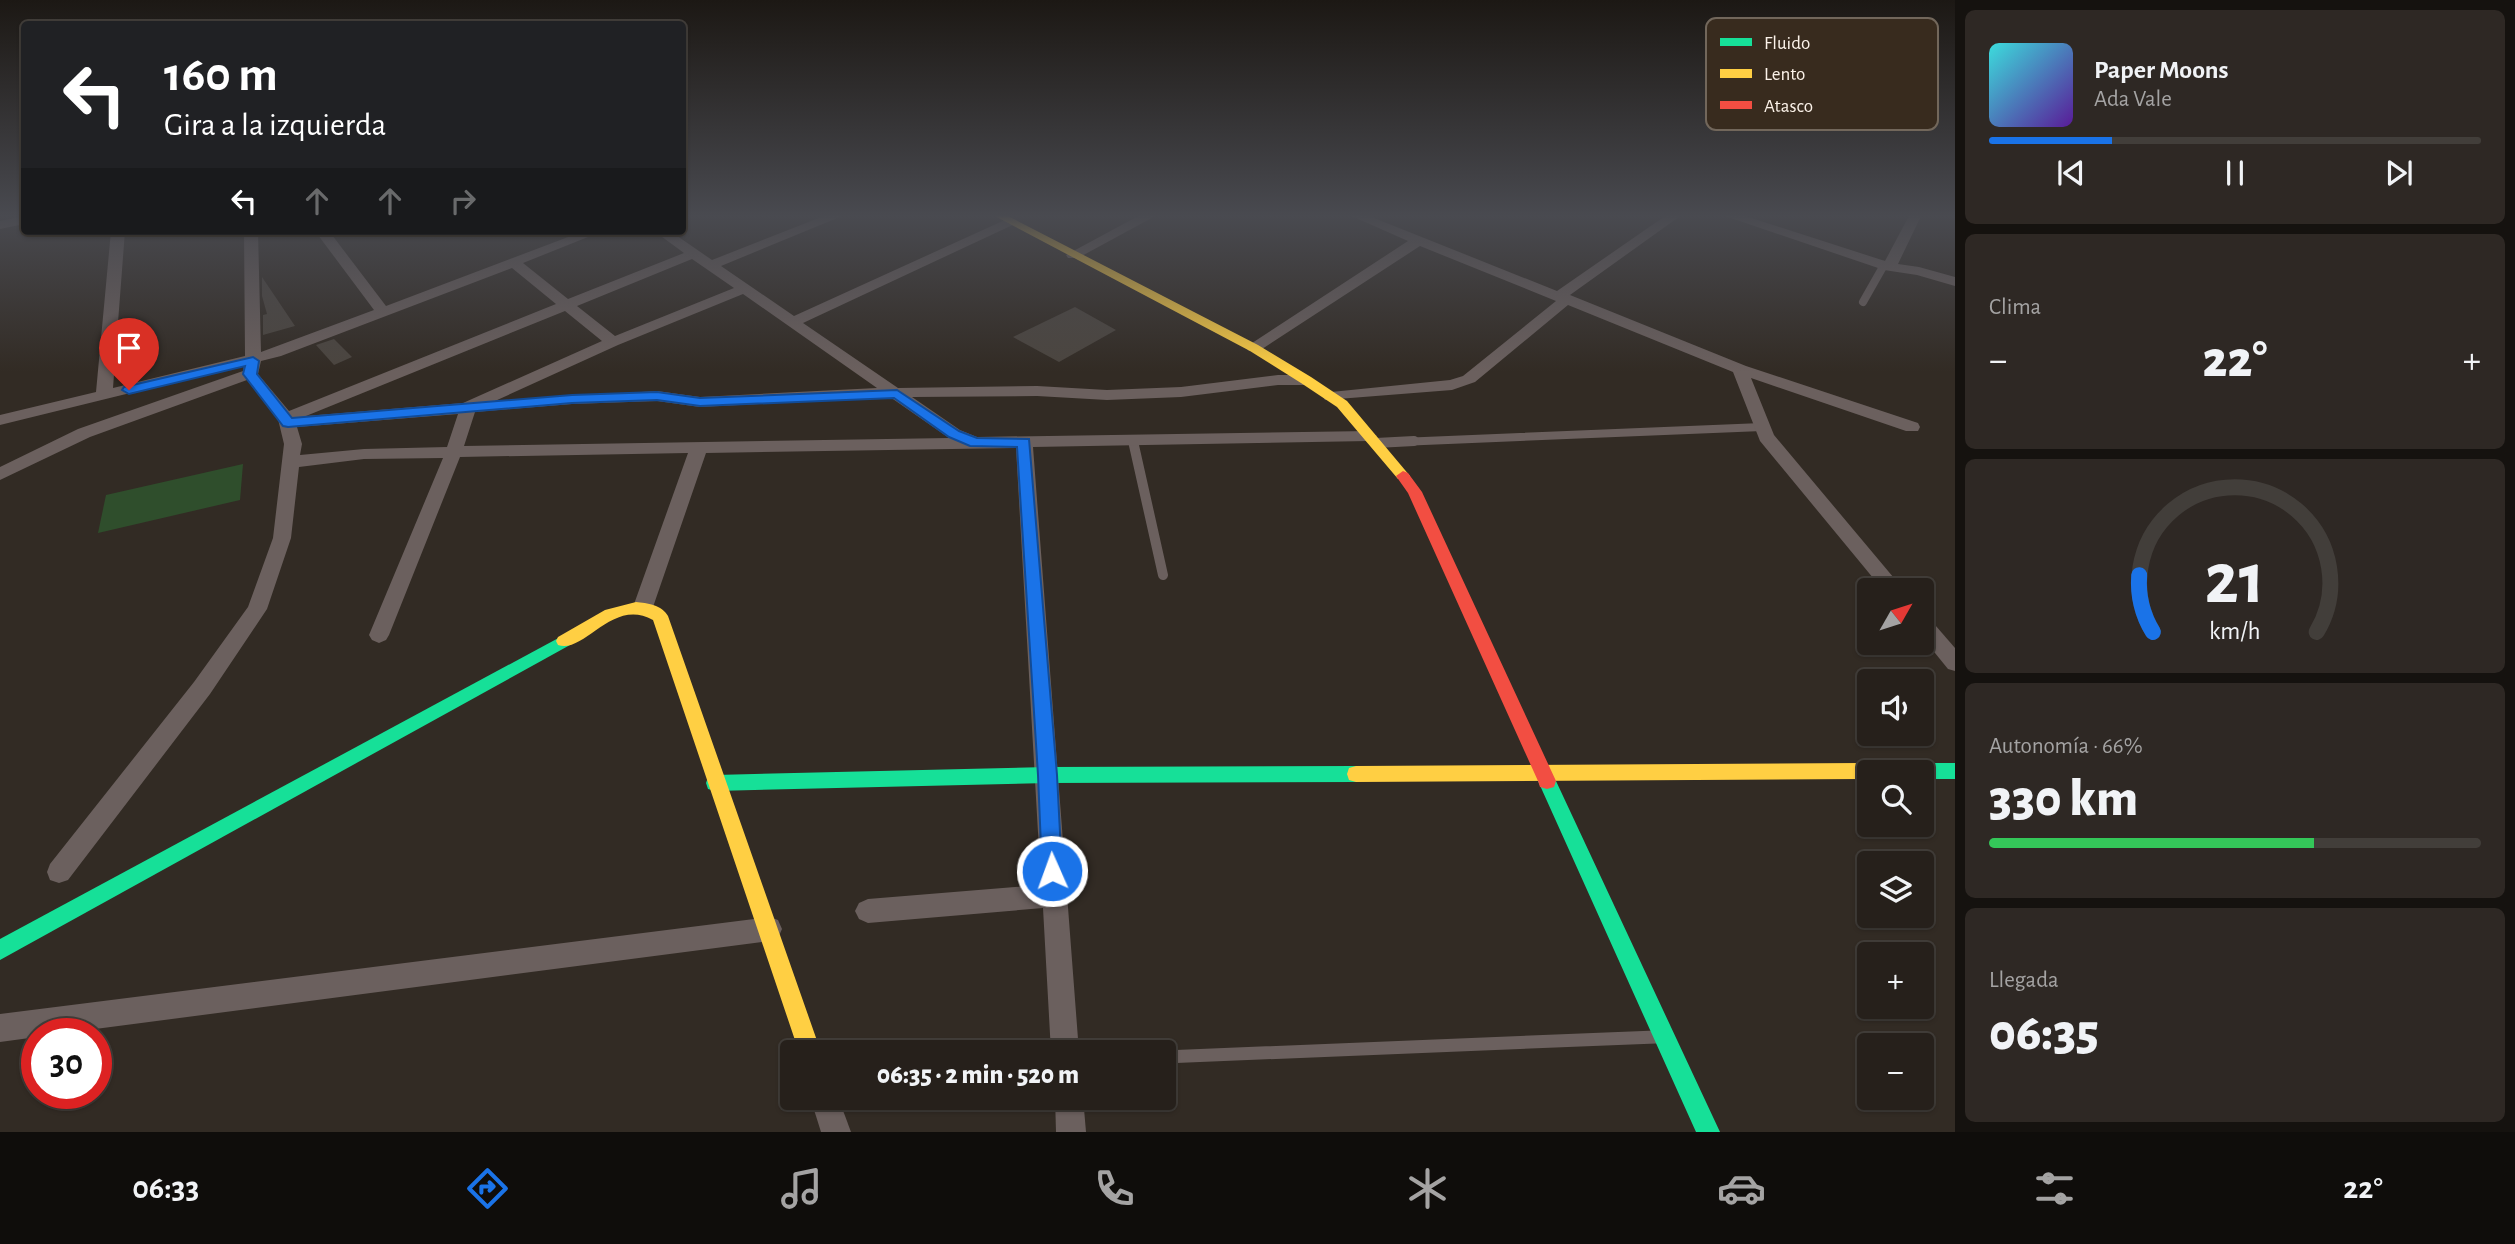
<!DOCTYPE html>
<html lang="es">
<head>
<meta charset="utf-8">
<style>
  body { margin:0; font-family:"Alegreya Sans",sans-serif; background:#2e2824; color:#f1f3f6; height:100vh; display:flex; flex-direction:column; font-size:26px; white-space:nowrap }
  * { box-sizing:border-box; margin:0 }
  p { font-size:23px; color:#a4a3a3 }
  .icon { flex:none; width:38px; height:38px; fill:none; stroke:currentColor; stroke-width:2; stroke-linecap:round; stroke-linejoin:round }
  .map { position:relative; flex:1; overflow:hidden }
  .sheet { display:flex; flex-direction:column; gap:10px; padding:10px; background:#15120f; width:560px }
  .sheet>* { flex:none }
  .hud { position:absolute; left:21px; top:21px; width:665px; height:214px; border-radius:7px; box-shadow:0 2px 5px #0004,0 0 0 2px #423e3a; background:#202124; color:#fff; overflow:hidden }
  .needle { width:46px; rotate:51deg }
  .controls { position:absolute; left:1857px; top:578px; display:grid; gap:14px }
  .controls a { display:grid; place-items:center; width:77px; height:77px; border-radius:7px; background:#26201b; box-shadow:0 2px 5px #0004,0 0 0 2px #423e3a; font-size:35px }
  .speed { position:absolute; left:21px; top:1018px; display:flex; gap:14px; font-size:35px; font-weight:700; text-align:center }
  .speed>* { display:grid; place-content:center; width:91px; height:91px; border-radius:50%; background:#26201b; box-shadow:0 2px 5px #0004,0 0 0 2px #423e3a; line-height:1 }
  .speed .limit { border:10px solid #d22; background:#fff; color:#111 }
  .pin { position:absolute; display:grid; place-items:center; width:60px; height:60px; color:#fff; margin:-72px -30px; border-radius:50% 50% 50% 0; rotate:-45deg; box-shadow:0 0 7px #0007 }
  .pin .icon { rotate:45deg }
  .me { position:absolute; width:77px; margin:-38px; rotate:358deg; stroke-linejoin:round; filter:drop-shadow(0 0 5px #0008) }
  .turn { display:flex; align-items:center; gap:24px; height:147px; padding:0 28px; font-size:32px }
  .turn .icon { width:91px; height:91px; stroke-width:2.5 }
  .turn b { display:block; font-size:49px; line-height:60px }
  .lanes { display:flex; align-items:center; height:66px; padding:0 28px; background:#0003; justify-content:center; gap:35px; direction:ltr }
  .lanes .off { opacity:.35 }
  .big { font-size:52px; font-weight:800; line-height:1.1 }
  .sheet .widget { flex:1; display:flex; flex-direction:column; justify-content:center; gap:10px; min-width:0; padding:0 24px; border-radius:10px; background:#2e2824 }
  .sheet .dial { align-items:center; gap:0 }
  .dial svg { height:182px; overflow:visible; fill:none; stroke:#423e3a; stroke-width:7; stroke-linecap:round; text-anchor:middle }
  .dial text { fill:#f1f3f6; stroke:none }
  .song { display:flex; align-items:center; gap:21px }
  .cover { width:84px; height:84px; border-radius:10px; background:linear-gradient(135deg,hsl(180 70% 55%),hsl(270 70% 35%)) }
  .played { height:7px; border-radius:4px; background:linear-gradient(90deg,#1a73e8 25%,#423e3a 25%) }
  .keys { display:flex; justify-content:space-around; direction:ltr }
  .heat { display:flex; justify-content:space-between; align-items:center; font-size:38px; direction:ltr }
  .charge { height:10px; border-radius:5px; background:linear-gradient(90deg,#34c759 66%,#423e3a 0) }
  .trip { position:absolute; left:780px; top:1040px; width:396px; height:70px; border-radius:7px; background:#26201b; box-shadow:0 2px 5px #0004,0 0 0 2px #423e3a; font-weight:800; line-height:70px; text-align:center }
  .menu { display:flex; height:112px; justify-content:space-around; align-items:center; background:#0f0d0b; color:#a4a3a3 }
  .menu .icon { width:49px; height:49px }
  .menu .selected { color:#1a73e8 }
  .menu b { font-size:32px; color:#f1f3f6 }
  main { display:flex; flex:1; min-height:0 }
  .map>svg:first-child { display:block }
  .green { fill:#2f4e2c }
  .building { fill:#4b453f }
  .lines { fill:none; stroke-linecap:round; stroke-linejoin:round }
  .lane-far2 { stroke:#6b605e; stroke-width:8 }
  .lane-far1 { stroke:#6b605e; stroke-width:10 }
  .lane { stroke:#6b605e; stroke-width:13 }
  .street { fill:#6b605e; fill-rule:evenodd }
  .fast { fill:#16e098; fill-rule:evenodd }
  .slow { fill:#ffcf43; fill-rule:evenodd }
  .jam { fill:#f24e42; fill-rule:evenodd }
  .route { fill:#1a73e8; stroke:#114b97; stroke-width:2 }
  .key { fill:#382b1e; stroke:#72675b; stroke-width:2 }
  .key-label { font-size:19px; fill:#fbf2e9 }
</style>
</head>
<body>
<main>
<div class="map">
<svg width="1955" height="1132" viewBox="0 0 1955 1132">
  <rect width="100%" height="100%" fill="#322b24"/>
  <path class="green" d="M243,464l-3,36 -142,33 8,-38z"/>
  <g class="building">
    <path d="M262,277l33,49 -32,9v-20l4,-1 -5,-18z"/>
    <path d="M1075,307l41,23 -57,32 -46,-25z"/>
    <path d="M334,339l18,18 -18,8 -18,-20z"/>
  </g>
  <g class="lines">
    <g class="lane-far2">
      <path d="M1863,302l21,-37"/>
      <path d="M1133,440l1,3"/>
      <path d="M1376,443l386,-16"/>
    </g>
    <g class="lane-far1">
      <path d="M1133,441l30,134"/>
      <path d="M1376,443l38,-2"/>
    </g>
    <path class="lane" d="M1164,1057l492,-20"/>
    <g class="street">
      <path d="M829,214h18l-126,52 73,50 213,-97 5,-1 7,4 -216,101 95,65 139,-2 70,4 74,-3 97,-12h28l8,5 -8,5h-28l-97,12 -74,3 -70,-4 -125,1 48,33 17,7 392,-6 8,5 -8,5 -336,6 46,605h-28l-8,-144 -175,15 -9,-4 -4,-8 4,-8 9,-4 173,-14 -25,-437 -310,5 -53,154 -3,5 -7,2 -7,-2 -3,-5 55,-154 -228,4 -71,178 -3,5 -7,3 -7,-3 -3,-5 74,-177 -79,1 -65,8 -8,71 -24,71 -57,85 -142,186 -9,3 -9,-3 -3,-8 3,-8 144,-182 54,-75 25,-69 11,-94 -6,-25 -31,-39 -157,57 -90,43v-13l78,-38 165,-58 1,-6 -244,60v-10l96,-23 15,-161h14l-12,157 132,-32 -1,-125h14l3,121 113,-42 -59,-79h14l57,75 198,-75h19l-80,32 45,36 116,-46 -30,-22h16l42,29zM692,259l42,29 -119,48 -38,-30zM512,268l44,36 -267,107 -31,-37 3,-13 20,-5zM743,294l134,94 -177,9 -43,-6 -162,10 123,-56zM565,311l37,30 -139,62 -157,13zM890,397l59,41 -485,8 11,-34 97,-8 85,-3 43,6zM458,414l-11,33 -83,2 -64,6 2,-11 -5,-17z"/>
      <path d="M1142,214h17l-81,44h-10l-2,-3z"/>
      <path d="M1347,214h17l193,77 111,-77h15l-113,81 176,71 172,57 2,4 -2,4h-12l-155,-53 23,57 130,155h-21l-123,-149 -27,-69 -165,-67 -93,77 -23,8 -127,10 -2,-3 2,-3 6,-2 119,-12 13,-4 93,-75 -136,-55 -161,105h-10l-3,-3 3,-3 159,-104z"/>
      <path d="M1719,214h20l146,47 25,-47h12l-24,50 21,3 36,10v9l-38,-11 -33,-5z"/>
      <path d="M24,216v8l-24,5v-8z"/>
      <path d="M1922,615l7,3 26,30v23l-7,-2 -26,-32z"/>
      <path d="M769,917l9,3 4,9 -4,9 -9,3 -712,93h-20v3l-37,5v-28z"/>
      <path d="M810,1097h28l13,35h-30z"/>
      <path d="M1055,1097h28l3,35h-30z"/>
    </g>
    <g class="fast">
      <path d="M564,635l6,2 2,4 -2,4 -570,315v-21z"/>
      <path d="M1861,763h94v16h-33v-7h-53v7l-15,-2 -2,-6 2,-6z"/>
      <path d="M1356,766l7,2 2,6 -2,6 -7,2 -308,1 -333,8 -7,-2 -2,-6 2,-6 7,-2 333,-8z"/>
      <path d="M1547,773l7,2 2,6 164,351h-24l-158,-351 2,-6z"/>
    </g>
    <g class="slow">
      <path d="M991,214h13l254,131 53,32 36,24 63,75 -2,3h-10l-61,-72 -36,-24 -51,-32z"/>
      <path d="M636,602c11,1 26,3 32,14l153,436h-22l-146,-432c-41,-23 -68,34 -95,25l-2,-4 2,-4 47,-27z"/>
      <path d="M1861,763l7,2 2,6 -2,6 -7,2 -505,3 -7,-2 -2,-6 2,-6 7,-2z"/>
    </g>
    <path class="jam" d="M1403,471l5,2 14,19 134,289 -2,6 -7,2 -7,-2 -2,-6 -130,-288 -12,-17z"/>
  </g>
  <linearGradient id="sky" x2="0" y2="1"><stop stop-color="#1c1814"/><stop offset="0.58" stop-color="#494a50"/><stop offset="1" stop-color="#494a50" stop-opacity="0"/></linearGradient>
  <rect width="1955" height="372" fill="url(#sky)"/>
  <path class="route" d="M253,357l6,4 -2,13 35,44 280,-23 85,-3 43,6 197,-8 62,41 18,7 52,1 28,336 5,96 -3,6 -7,3 -7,-3 -3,-6 -4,-96 -21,-328 -47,-1 -21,-9 -55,-39 -194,8 -43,-6 -85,3 -284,24 -5,-1 -40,-52 2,-8 -116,28 -7,-4 2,-3z"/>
  <rect x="1706" y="18" width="232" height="112" rx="10" class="key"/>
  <rect x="1720" y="38" width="32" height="8" fill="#16e098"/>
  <rect x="1720" y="69" width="32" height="9" fill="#ffcf43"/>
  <rect x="1720" y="101" width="32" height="8" fill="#f24e42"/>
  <g class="key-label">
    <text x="1764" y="49">Fluido</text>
    <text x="1764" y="80">Lento</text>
    <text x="1764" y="112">Atasco</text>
  </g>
</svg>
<div class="controls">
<a><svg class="needle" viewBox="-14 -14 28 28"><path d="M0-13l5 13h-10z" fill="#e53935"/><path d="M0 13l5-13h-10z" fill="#a4a3a3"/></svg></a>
<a><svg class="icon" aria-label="sound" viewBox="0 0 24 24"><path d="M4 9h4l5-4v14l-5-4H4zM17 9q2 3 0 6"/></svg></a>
<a><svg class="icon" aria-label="search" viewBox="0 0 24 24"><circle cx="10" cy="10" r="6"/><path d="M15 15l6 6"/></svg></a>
<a><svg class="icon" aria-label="layers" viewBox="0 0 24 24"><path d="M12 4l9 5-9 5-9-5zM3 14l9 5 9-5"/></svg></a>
<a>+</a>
<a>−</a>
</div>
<div class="speed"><div class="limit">30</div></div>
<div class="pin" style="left:129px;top:390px;background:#d93025"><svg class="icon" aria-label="arrive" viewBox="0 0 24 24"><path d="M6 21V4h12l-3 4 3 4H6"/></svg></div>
<svg class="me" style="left:1052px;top:871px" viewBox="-20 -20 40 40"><circle r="17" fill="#1a73e8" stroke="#fff" stroke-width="3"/><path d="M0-11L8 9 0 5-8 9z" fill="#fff"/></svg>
<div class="trip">06:35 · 2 min · 520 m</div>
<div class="hud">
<div class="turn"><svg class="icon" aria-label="left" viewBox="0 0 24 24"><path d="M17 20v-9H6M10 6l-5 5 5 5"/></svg><div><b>160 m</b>Gira a la izquierda</div></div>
<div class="lanes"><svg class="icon" aria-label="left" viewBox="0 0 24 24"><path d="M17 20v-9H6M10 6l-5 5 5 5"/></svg><svg class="icon off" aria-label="ahead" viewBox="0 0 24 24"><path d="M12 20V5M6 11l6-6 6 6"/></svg><svg class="icon off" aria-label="ahead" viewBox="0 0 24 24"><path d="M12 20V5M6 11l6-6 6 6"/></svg><svg class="icon off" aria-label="right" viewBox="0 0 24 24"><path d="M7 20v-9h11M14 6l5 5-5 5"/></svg></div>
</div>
</div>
<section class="sheet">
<div class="widget">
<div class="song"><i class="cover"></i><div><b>Paper Moons</b><p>Ada Vale</p></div></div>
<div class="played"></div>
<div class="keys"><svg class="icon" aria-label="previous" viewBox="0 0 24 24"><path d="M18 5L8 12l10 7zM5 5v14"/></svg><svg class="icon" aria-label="pause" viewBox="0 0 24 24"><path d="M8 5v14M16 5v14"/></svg><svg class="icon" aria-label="next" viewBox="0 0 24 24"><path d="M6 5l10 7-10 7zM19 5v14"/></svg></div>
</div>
<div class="widget"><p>Clima</p>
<div class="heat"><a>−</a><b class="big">22°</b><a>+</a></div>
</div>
<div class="widget dial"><svg viewBox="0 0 100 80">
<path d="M14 69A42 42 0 1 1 86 69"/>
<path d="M14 69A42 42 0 0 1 8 44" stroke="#1a73e8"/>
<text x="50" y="56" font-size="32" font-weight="700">21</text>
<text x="50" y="72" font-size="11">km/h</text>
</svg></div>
<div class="widget"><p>Autonomía · 66%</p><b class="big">330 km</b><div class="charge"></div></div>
<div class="widget"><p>Llegada</p><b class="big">06:35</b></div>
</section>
</main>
<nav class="menu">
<b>06:33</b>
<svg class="icon selected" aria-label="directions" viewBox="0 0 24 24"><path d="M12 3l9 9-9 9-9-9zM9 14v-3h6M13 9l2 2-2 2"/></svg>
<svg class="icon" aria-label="music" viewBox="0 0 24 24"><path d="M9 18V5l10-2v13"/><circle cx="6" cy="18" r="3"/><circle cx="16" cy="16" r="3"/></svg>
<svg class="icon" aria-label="phone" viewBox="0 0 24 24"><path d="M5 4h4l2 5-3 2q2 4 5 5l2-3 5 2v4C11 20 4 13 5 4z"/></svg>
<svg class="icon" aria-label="climate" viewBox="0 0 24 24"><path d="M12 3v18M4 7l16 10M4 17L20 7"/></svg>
<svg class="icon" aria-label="car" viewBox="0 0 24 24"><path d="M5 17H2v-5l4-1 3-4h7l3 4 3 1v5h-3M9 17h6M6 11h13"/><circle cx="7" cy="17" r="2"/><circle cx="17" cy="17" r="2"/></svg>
<svg class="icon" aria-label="filters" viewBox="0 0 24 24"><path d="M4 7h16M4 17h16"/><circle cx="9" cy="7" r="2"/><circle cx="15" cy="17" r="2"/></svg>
<b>22°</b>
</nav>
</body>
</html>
